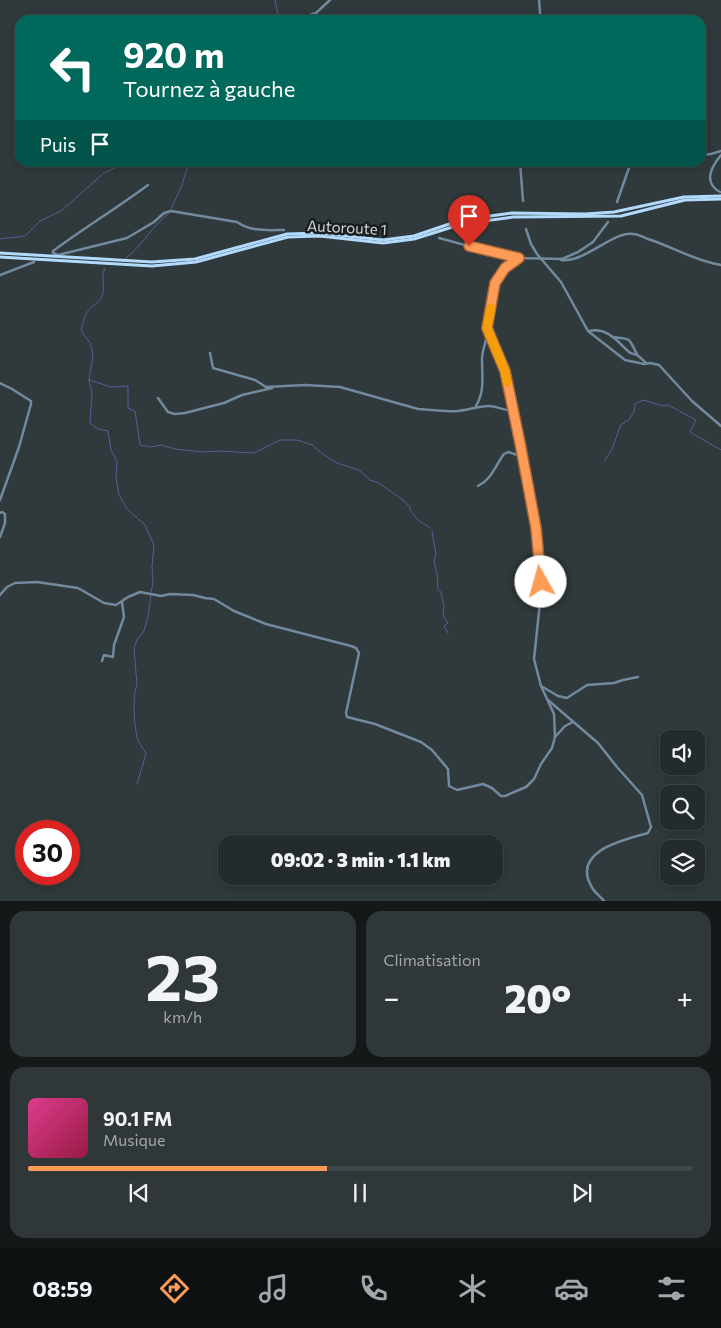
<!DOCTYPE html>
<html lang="fr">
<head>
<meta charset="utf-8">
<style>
  body { margin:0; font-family:Commissioner,sans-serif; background:#303738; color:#f1f3f6; height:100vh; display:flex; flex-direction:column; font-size:19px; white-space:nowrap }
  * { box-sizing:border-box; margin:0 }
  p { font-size:16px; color:#a3a7a9 }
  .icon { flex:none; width:28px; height:28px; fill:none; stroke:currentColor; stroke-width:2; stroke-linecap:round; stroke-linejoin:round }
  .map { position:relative; height:901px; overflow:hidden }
  .drawer { display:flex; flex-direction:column; gap:10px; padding:10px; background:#141818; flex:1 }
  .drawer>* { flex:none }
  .guide { position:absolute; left:15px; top:15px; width:691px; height:152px; border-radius:15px; box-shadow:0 2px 12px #0003,0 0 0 1px #414748; background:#00695c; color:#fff; overflow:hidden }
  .controls { position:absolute; left:660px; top:730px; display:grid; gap:10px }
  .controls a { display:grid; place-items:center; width:45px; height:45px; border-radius:10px; background:#242b2c; box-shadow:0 2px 12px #0003,0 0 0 1px #414748; font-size:25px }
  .speed { position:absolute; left:15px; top:820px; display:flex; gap:10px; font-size:25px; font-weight:700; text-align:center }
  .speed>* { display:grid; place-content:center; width:65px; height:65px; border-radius:50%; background:#242b2c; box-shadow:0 2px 12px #0003,0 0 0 1px #414748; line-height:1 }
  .speed .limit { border:8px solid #d22; background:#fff; color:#111 }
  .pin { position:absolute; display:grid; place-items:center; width:42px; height:42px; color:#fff; margin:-51px -21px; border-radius:50% 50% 50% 0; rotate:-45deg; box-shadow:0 0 5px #0007 }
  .pin .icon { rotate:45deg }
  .me { position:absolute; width:55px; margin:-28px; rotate:353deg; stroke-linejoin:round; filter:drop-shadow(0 0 4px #0008) }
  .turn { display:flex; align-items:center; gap:18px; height:105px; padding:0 25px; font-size:22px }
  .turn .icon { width:65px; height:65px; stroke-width:2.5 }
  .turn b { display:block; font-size:35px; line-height:42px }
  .then { display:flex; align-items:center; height:48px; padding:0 25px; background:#0003; gap:10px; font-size:19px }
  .big { font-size:38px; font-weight:800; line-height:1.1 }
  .drawer .card { flex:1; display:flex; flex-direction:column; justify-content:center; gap:8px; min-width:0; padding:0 18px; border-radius:15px; background:#303738 }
  .drawer .dial { align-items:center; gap:0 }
  .dial b { font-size:65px; line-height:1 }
  .song { display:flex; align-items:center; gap:15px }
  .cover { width:60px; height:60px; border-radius:8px; background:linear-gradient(135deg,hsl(330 70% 55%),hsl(340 70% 35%)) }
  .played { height:5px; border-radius:2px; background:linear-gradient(90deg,#fe9c57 45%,#414748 45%) }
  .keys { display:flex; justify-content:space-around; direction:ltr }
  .heat { display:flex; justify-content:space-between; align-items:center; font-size:28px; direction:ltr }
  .drawer .tiles { flex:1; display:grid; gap:10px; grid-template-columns:1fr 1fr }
  .card:last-child { grid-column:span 2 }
  .trip { position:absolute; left:218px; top:835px; width:285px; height:50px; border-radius:15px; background:#242b2c; box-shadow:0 2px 12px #0003,0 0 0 1px #414748; font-weight:800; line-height:50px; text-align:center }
  .tab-bar { display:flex; height:80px; justify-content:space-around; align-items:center; background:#0e1112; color:#a3a7a9 }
  .tab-bar .icon { width:35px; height:35px }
  .tab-bar .on { color:#fe9c57 }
  .tab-bar b { font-size:22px; color:#f1f3f6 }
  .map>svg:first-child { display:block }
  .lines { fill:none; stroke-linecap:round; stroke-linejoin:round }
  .stream { stroke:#555f98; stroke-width:1 }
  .minor { stroke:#718a9e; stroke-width:2.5 }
  .major { stroke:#b2dafc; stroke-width:3 }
  .route-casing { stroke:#a56539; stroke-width:12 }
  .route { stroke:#fe9c57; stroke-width:9 }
  .slow { stroke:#f59e0b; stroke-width:9 }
  .labels { text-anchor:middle; stroke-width:5; stroke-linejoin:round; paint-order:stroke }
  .street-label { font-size:15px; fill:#d2d8d9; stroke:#1b1f20 }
</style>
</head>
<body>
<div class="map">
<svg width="721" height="901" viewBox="0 0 721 901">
  <rect width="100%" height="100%" fill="#30393b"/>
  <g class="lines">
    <g class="stream">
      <path d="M275,0l4,20"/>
      <path d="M171,209l11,-24 7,-23"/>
      <path d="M0,239l25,-3 15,-15 21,-10 43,-38 11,-5 8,-6"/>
      <path d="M125,259c17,-13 28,-34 45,-47"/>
      <path d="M105,268c-5,9 1,18 -3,28 -3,7 -9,9 -14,15 -4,5 -5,13 -7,19 2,5 6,8 9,13 6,12 0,25 -1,37l22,7 17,-1v22l7,3 5,34 10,2 11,-2 14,4 27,3 19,-1 33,2 26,-13h17l15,5 12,10 13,8 22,7 11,10 9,3 24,17 7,7v3l8,10 12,8"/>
      <path d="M89,380l3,13 -2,30 8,6 10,2 3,19 6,11 -1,17 3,17 9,15 17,15 9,20 -2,21 1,18 -2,8"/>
      <path d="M605,460l7,-11 9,-25h2l2,-3h3l6,-9 1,-8 8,-4 20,6 5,-1 28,15 -6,12 31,18"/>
      <path d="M432,531l4,24 -2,6 3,13 1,16 3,2 3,14 -1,9 5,8 -4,3 4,7"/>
      <path d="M137,784l9,-30c-2,-5 -6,-9 -8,-14 -4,-11 -6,-46 -1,-55l-3,-37 3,-8 7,-9 4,-14 3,-22"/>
    </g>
    <g class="minor">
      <path d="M539,0l1,12 -1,8"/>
      <path d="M294,20l22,-7 14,-13"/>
      <path d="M701,155l10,-1 10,-3"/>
      <path d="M520,162l3,39"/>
      <path d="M148,185c-31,23 -64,43 -95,66v2l5,2 69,-17 27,-16 10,-9 7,-2 66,11c14,10 31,8 47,8"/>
      <path d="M720,192c-17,-9 -9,-25 1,-37"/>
      <path d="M617,202l14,-40"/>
      <path d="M526,229l5,15 6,10 24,28 27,49 37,29 19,4 6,-1 9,2 33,36 29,25"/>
      <path d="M439,238l59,16 21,4"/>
      <path d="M561,260c24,3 52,-29 72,-26 5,0 10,3 15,5 25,8 47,22 73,26"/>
      <path d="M0,275l34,-13"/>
      <path d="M589,331c18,-4 28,10 40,21 2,2 6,2 8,3 3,2 6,5 9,8"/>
      <path d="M612,337c21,3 15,-1 25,17"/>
      <path d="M210,353l3,15 42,12 11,7 39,-2 35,2 78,22c13,1 27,3 40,2 11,-1 20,-5 31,-5 8,0 15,5 23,4"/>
      <path d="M0,383l12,6 19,12v3l-12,43 -19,53"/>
      <path d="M158,398l10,14 7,2 10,-1 39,-10 18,-8 30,-7"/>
      <path d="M476,406c9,-15 6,-30 6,-47 0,-9 5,-18 5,-27"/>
      <path d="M478,486c14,-7 17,-20 26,-32l4,-2 12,4 3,-2"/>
      <path d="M0,513l2,-1 3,2v9l-5,14"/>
      <path d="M0,595l7,-8 8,-4 22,-1 41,6 26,15 12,2 12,-8 12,-5 21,4 9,-2 23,1 12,3 9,1 20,12 32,13 85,22 5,2 3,5 -13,60 1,4 28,7 46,18 11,8 16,19 1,17 8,4 26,-6 9,4 9,8h4l21,-9 8,-8 7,-15 11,-16 3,-11 -1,-23 -13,-28 -7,-27 7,-66 -5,-65 -16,-85 -15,-72 -18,-43 8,-45 10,-15 14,-10 43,1 16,-7 15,-10 15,-20"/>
      <path d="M102,661l2,-6 9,2 1,-12 10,-28 -2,-15"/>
      <path d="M541,686l17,10 9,2 20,-13 27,-2 9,-3 15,-3"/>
      <path d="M548,700l50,43 19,24 25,28 9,32 -3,6c-26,7 -79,19 -55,56 3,5 8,8 11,12"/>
      <path d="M555,737l10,-11 8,-4"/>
    </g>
    <g class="major">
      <path d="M0,253l152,9 43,-3 92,-25 34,-1 62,7 31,-4 47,-16 51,-7 73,1 29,-2 70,-15 37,-1"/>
      <path d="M0,257l152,9 44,-4 92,-25 32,-1 63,7 31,-4 48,-15 51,-7 108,-1 64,-16 36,-1"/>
    </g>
  </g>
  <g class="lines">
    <g class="route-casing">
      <path id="route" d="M469,246l50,12 -14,10 -10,15 -8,45 18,43 15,72 16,85 5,54"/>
    </g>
    <use href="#route" class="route"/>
    <path class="slow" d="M491,308l-4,20 18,43 2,11"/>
  </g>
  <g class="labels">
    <g class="street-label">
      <text transform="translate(347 228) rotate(3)" y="5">Autoroute 1</text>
    </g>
  </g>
</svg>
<div class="controls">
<a><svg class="icon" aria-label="sound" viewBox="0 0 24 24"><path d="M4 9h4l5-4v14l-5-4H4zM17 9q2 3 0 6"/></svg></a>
<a><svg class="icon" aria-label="search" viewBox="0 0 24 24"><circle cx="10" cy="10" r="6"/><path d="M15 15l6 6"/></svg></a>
<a><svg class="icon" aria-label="layers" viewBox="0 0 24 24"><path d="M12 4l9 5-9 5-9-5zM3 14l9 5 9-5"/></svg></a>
</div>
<div class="speed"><div class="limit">30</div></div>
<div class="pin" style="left:469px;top:246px;background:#d93025"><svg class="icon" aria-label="arrive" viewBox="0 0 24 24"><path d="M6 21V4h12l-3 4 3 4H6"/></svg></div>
<svg class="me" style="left:541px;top:582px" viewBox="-20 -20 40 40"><circle r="19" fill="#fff"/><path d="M0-13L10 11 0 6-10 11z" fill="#fe9c57"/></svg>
<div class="trip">09:02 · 3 min · 1.1 km</div>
<div class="guide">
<div class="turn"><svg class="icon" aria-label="left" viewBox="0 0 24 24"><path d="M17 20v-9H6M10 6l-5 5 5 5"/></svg><div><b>920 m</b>Tournez à gauche</div></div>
<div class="then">Puis<svg class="icon" aria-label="arrive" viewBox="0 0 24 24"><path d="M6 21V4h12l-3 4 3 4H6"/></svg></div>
</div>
</div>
<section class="drawer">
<div class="tiles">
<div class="card dial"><b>23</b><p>km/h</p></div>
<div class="card"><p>Climatisation</p>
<div class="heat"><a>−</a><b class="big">20°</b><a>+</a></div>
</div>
<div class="card">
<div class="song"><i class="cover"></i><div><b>90.1 FM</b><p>Musique</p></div></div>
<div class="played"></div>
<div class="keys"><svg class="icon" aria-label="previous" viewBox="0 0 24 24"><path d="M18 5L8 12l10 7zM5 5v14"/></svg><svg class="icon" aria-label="pause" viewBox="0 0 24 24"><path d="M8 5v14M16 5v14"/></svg><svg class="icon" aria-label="next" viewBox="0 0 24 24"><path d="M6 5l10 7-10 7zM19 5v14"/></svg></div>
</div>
</div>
</section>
<nav class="tab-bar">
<b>08:59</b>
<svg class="icon on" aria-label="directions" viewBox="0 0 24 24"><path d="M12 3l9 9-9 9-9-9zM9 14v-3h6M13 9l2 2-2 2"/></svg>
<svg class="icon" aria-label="music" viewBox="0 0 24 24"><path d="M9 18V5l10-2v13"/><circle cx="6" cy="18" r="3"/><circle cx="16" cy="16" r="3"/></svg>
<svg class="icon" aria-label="phone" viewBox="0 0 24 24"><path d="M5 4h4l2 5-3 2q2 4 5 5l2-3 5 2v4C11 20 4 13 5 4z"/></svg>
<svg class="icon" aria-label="climate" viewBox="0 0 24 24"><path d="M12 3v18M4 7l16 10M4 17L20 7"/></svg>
<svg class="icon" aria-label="car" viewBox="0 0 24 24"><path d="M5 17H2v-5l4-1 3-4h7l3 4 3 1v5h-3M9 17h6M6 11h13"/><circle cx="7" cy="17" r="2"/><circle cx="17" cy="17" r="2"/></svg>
<svg class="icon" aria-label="filters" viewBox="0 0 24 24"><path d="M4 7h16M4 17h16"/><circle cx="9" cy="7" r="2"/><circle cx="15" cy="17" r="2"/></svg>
</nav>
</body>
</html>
